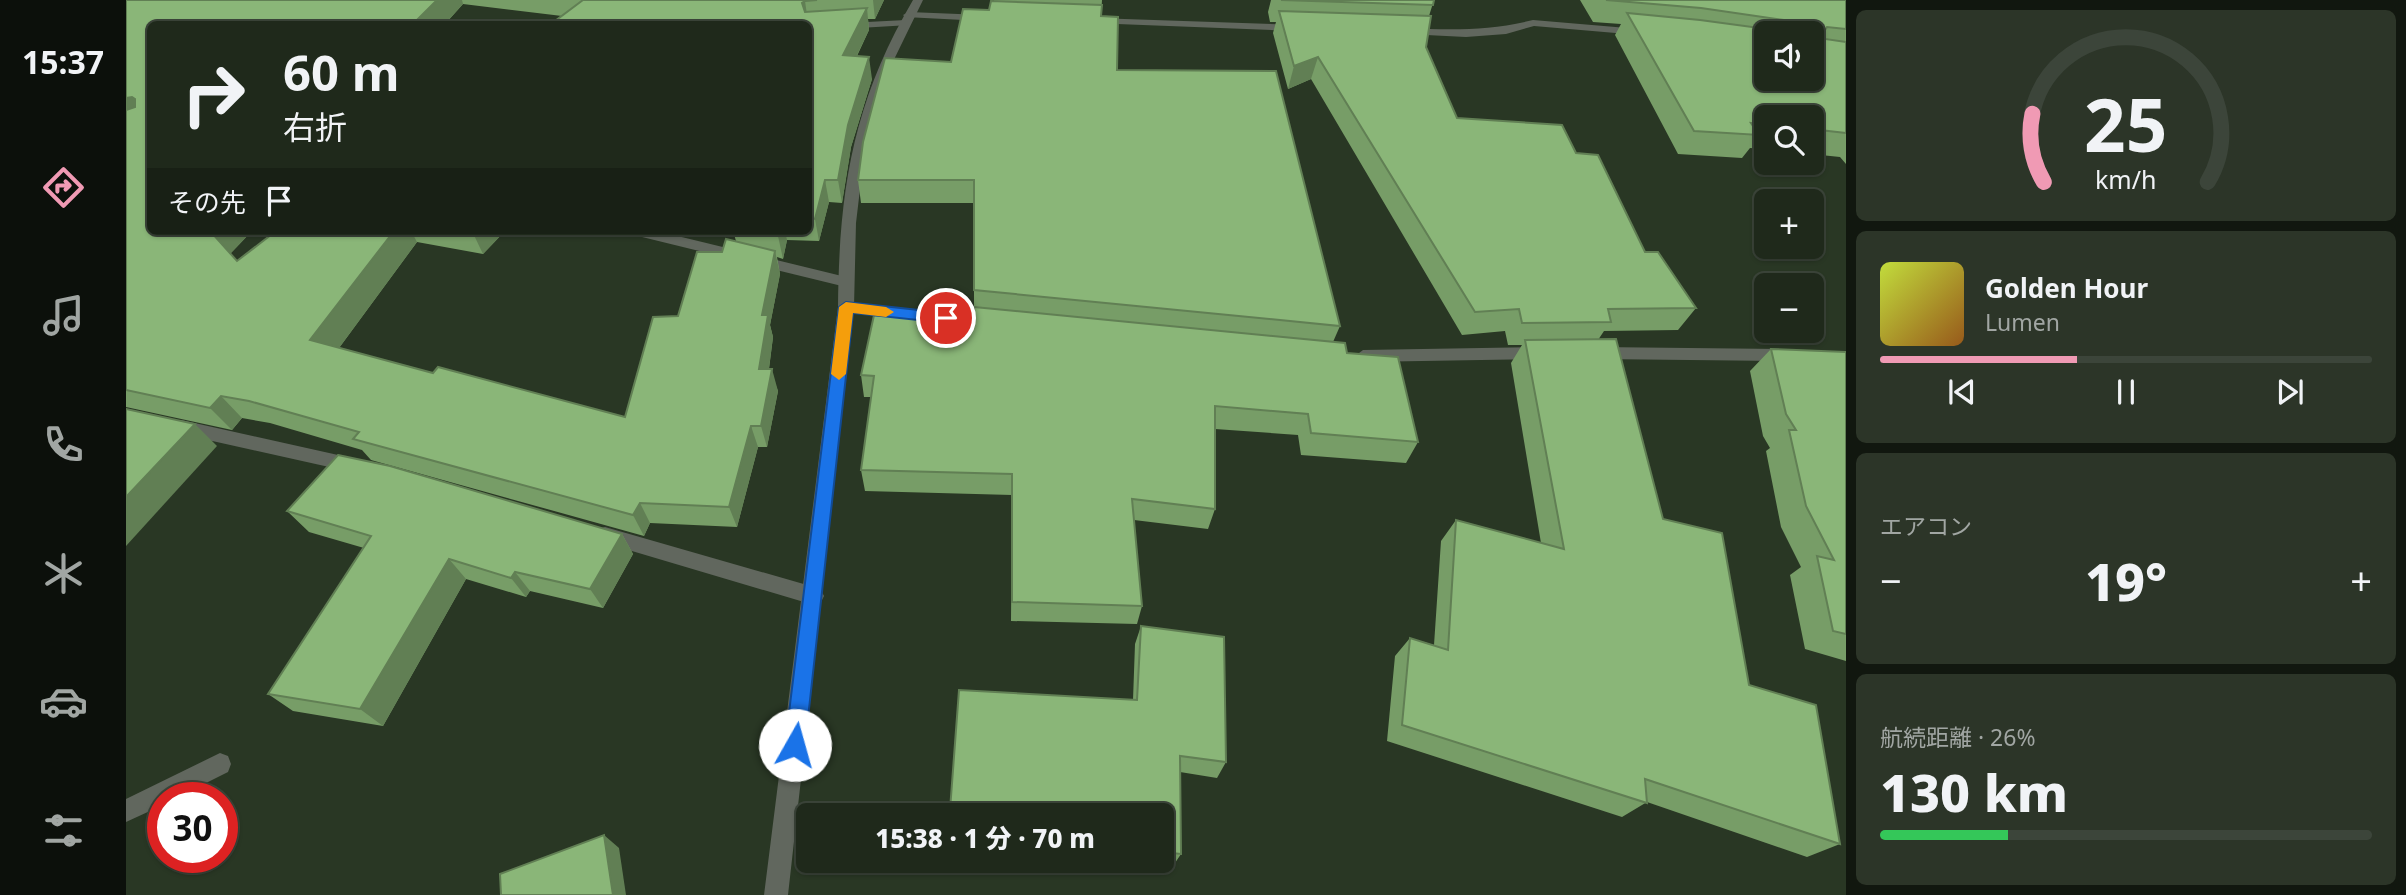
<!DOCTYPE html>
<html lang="ja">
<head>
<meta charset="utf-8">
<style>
  body { margin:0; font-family:"Noto Sans","Noto Sans JP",sans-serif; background:#2c3528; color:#f1f3f6; height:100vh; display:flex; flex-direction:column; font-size:26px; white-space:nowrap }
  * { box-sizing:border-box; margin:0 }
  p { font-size:23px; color:#a1a6a3 }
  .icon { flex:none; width:38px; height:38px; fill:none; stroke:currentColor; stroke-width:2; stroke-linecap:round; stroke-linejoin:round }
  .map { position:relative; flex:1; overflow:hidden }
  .side { display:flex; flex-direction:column; gap:10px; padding:10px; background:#11170f; width:560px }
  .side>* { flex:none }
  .top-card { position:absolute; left:21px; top:21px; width:665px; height:214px; border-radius:10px; box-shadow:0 2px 5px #0004,0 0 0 2px #3c453a; background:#1f291b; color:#f1f3f6; overflow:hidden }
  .buttons { position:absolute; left:1628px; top:21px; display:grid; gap:14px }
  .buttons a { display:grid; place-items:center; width:70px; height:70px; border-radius:10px; background:#1f291b; box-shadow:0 2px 5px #0004,0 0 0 2px #3c453a; font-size:35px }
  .speed { position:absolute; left:21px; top:782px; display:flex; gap:14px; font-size:35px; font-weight:700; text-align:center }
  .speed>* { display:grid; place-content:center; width:91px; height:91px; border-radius:50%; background:#1f291b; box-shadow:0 2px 5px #0004,0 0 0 2px #3c453a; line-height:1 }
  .speed .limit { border:10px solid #d22; background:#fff; color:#111 }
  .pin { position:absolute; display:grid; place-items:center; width:60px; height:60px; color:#fff; margin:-30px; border:4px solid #fff; border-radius:50%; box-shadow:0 2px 7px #0007 }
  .me { position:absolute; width:77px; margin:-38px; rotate:7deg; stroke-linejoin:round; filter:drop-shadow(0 0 5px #0008) }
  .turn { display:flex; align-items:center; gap:24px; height:147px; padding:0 21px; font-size:32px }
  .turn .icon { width:91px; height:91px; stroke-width:2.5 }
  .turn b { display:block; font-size:49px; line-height:60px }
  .then { display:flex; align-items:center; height:66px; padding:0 21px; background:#0003; gap:14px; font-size:26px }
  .big { font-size:52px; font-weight:800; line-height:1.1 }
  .side .tile { flex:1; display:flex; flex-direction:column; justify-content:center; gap:10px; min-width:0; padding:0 24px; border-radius:10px; background:#2c3528 }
  .side .dial { align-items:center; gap:0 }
  .dial svg { height:182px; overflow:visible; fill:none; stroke:#3c453a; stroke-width:7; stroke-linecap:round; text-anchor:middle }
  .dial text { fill:#f1f3f6; stroke:none }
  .song { display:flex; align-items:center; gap:21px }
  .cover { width:84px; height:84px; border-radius:10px; background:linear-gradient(135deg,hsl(70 70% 55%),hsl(30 70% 35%)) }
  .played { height:7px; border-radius:4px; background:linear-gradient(90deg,#f09ab4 40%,#3c453a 40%) }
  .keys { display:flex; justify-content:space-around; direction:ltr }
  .heat { display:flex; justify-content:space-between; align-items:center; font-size:38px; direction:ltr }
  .charge { height:10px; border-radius:5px; background:linear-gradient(90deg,#34c759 26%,#3c453a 0) }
  .trip { position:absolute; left:670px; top:803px; width:378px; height:70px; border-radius:10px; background:#1f291b; box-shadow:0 2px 5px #0004,0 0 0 2px #3c453a; font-weight:800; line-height:70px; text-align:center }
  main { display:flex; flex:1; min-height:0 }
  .tab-bar { display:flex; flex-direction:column; width:126px; justify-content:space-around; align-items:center; background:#0c100b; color:#a1a6a3 }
  .tab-bar .icon { width:49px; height:49px }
  .tab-bar .selected { color:#f09ab4 }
  .tab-bar b { font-size:32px; color:#f1f3f6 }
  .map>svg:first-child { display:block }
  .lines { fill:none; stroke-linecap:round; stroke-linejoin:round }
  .lane { fill:#61675e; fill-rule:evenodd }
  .street { fill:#61675e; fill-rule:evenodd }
  .wall { fill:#779d67; fill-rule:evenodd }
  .shaded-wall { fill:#617f54 }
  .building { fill:#8ab678; stroke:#617f54; stroke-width:2; fill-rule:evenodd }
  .route { fill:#1a73e8; stroke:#114b97; stroke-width:2 }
  .slow { fill:#f59e0b }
</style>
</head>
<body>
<main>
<nav class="tab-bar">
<b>15:37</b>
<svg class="icon selected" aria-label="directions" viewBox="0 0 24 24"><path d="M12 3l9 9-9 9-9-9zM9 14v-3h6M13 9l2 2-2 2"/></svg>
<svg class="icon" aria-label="music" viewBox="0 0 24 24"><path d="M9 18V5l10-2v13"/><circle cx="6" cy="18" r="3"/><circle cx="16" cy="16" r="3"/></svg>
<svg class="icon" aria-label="phone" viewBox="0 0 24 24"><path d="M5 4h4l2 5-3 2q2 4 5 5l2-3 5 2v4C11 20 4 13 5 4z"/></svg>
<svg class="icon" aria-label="climate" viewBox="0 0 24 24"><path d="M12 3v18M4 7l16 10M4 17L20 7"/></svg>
<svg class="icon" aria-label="car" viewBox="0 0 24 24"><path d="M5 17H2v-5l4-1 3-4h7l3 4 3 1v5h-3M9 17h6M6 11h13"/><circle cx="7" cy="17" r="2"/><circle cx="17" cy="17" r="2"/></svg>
<svg class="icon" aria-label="filters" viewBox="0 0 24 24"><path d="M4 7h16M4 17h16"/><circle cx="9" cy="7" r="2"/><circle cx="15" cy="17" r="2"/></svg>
</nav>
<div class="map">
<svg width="1720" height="895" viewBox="0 0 1720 895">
  <rect width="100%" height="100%" fill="#293724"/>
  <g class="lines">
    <g class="lane">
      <path d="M783,12l74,3 6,3 -6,3 -78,-4 -2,-2z"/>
      <path d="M969,18l203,7 6,3 -6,3 -207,-8 -2,-2z"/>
      <path d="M780,20l4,1v4l-102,6v-6z"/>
      <path d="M1407,20l106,9 6,3 -6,3 -105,-9 -28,8 -40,3 -60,-3 -6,-3 6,-3c46,2 82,3 127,-8z"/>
      <path d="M505,231h26l189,46 8,5 -8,5 -208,-51z"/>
      <path d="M720,302l144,15 8,6 -8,6 -149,-18 -3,-4 3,-4z"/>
      <path d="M1412,347l8,6 -8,6 -175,3 -8,-6 8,-6z"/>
      <path d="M1472,347l192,2 8,6 -8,6 -192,-2 -8,-6z"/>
      <path d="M55,420l175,39 6,2 3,5 -3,5 -6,2 -175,-39 -6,-2 -3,-5 3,-5z"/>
      <path d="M479,527l209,60 7,3 3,6 -3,6 -7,3 -209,-62 -7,-2 -2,-6 2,-6z"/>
      <path d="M94,753l8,3 3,8 -3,8 -52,26h-13v7l-37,17v-23z"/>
    </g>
    <path class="street" d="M787,0h10l-40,82 -20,82 -7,59 -2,84 -66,588h-24l74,-588c1,-117 15,-205 75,-307z"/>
  </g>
  <g class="wall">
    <path d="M0,0h758l-9,19h-7l1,11 -12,26 15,23 -21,68 -9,56 -13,-1 -10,39 -32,-1 -4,19 -6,-2 3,17 -10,51 3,12 -4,32 9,22 -11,56h-9l-21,80 -87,-4 -6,13 -273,-76 -9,-10 -92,-27 -28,-5 -10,12 -106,-23zM337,4l99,12 246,8v207h-75l3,10 -14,11 -44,64 -53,101 -192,-44 -94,-25 78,-106 66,12 22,-23h-229l-39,30 -7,-7 22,-23h-102v-207h295z"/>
    <path d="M868,0h108l-1,16 16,54 223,256 -7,16 14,11 71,89 -12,21 -105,-8 -3,-20 -83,-6v80l-7,20 -74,-9 8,86 -5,18 -126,-3 1,-126 -147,-4 -4,-21 10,-73h-7l-3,-22 113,-54v-118h-113l-3,-23 93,-118 38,-52z"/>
    <path d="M1145,0h163l-5,16 -3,31 31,71 119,35 69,99 51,56 -18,22 -74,1 -6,9 65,179 86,166 91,159 -33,13 -160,-55 -25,15 -235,-76 8,-85 15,-18 24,7 7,-104 15,-21 85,23 -30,-180 11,-18h-14l-3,-14 -43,4 -151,-256 -23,10 -15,-56 3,-11h-6l-2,-10z"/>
    <path d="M1454,0h266v164l-6,-7 -29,-3v-37h-45v32l-16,-1 -8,10 -64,-4 -63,-119 6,-11 -28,-2z"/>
    <path d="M1645,349l75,3v309l-41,-12 -15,-74 11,-8 -20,-40 -15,-76 4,-3 -7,-12 -13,-65z"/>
    <path d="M161,511l335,23 11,20 -30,54 -73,-17 -4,6 -60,-18 -83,147 -90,-15 -25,-17 96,-146 -55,-16z"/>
    <path d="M1015,626l85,136 -9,16 -37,-6 1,82 -8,12 -45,-5h34v-45h-211l-1,-6 183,-110 2,-56z"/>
  </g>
  <g class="shaded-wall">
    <path d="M311,0h25l1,4 -18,20h-32z"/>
    <path d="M747,0h11l-9,19z"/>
    <path d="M679,1l3,21 -6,-19z"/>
    <path d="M741,8l2,22 -23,48 -3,-23z"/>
    <path d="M743,57l3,22 -21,68 -9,56 -4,-23 10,-55z"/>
    <path d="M1192,57l-7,22 -23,10 6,-23z"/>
    <path d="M6,97l18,22 -24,5v-26z"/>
    <path d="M699,180l4,22 -10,39 -4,-22z"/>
    <path d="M86,231h40l-23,24 -18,-23z"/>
    <path d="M268,231h17l6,11 -89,121 -18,-23z"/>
    <path d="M346,231h33l-22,23z"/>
    <path d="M654,231h5l2,9 -4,19 -5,-23z"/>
    <path d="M649,251l5,23 -10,51 3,12 -7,54 -7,-22 3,-54z"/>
    <path d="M646,369l6,22 -11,56 -6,-21z"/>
    <path d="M95,396l21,22 -10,12 -22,-22z"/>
    <path d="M69,424l22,22 -91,100v-49z"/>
    <path d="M625,426l7,21 -21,80 -8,-20z"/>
    <path d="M514,503l10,20 -6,13 -11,-21z"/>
    <path d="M496,534l11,20 -30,54 -13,-19z"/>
    <path d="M323,559l17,20 -83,147 -23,-17z"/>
    <path d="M389,572l15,19 -4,6 -15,-19z"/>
    <path d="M478,835l15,13 7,47h-13z"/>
  </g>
  <g class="building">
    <path d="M0,0h311l-24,24h-263v207h62l-1,1 26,29 39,-30h118l-84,109 123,33 5,-6 187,50 28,-100 25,-1 19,-64h25l4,-13 49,12 -13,64h6l-9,54h13l-11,57h-10l-22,81 -89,-4 -7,12 -280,-76 6,-7 -110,-31 -28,-5 -11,12 -84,-18v-280l9,-3v-8l-3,-2 -6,1z"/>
    <path d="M457,0h234l-12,1 -3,2 3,9 62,-4 -24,47 26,2 -21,68 -10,55h-13l-10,39 -7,-1v-194h-257z"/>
    <path d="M1155,0h153l-1,5z"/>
    <path d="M1480,0h240v29l-19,-2 -2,3v9l21,3v91l-35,-4v-12h-45v8l-15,-2 8,12 -65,-4 -67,-118 73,7 81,11 3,-2 -1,-9 -82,-12zM1640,33h45v46h-45z"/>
    <path d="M865,1l111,4 -1,11 17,1 -1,53 159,1 64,255 -366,-36v-110h-116l5,-38 22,-84 66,4 12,-53 26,1z"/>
    <path d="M1153,11l152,5 -5,31 31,71 105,7 14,28 22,2 47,97h13l38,56 -88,1 3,13 -89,1 -3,-14 -44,3 -157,-255 -24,9z"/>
    <path d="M630,231h24l-2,5z"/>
    <path d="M848,307l371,36 2,10 51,4 20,85 -107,-9 -3,-19 -93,-8v103l-83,-10 10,107 -130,-4v-128l-151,-4 13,-94 -13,-1 13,-60 100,6z"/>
    <path d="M1490,339l47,180 59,14 27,152 67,20 24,139 -195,-65 2,24 -245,-78 8,-87 38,12 8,-130 108,29 -39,-209z"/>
    <path d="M1645,349l75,3v282l-13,-3 -16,-75 17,4 -28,-54 -17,-76h7l-10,-16z"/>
    <path d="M0,409l69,15 -69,73z"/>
    <path d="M212,455l52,11 232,68 -32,55 -75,-17 -4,6 -62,-19 -89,150 -92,-15 103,-158 -84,-25z"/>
    <path d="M1015,626l83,11 2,125 -46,-6 1,98 -19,-2v-36h-126l-86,-6 9,-120 178,10z"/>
    <path d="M478,835l9,60h-112l-1,-21z"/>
  </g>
  <path class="route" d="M720,302l100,11 7,5 -7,5 -93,-10 -48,432 -3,7 -7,3 -7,-3 -3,-7 54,-438z"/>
  <path class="slow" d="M720,302l40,5 8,5 -8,5 -33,-4 -7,61 -7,6 -8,-6 8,-67z"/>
</svg>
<div class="buttons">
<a><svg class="icon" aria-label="sound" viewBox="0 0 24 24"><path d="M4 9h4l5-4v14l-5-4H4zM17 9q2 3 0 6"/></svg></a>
<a><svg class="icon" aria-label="search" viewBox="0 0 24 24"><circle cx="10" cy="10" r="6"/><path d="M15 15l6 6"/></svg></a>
<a>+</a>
<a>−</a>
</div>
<div class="speed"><div class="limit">30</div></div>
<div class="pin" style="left:820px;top:318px;background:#d93025"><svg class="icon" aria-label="arrive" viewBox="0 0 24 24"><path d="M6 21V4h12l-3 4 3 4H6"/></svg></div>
<svg class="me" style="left:669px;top:745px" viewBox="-20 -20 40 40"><circle r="19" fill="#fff"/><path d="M0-13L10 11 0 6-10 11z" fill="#1a73e8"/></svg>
<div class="trip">15:38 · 1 分 · 70 m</div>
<div class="top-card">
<div class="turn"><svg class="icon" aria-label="right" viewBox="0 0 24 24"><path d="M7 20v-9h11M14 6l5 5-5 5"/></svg><div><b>60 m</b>右折</div></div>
<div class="then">その先<svg class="icon" aria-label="arrive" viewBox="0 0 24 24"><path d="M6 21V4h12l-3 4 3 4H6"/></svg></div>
</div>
</div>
<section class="side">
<div class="tile dial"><svg viewBox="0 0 100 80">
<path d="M14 69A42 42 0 1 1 86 69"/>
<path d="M14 69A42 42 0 0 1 9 39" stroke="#f09ab4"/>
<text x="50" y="56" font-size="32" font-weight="700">25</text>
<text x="50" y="72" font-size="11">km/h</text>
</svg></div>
<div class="tile">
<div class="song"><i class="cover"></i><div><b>Golden Hour</b><p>Lumen</p></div></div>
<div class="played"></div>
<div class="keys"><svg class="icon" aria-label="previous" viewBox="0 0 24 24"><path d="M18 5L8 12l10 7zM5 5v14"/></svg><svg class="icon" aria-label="pause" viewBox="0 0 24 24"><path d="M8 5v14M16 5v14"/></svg><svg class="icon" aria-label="next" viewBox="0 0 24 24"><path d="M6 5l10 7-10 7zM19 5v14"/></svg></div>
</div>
<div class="tile"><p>エアコン</p>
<div class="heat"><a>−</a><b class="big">19°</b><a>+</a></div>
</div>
<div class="tile"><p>航続距離 · 26%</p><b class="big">130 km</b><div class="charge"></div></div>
</section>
</main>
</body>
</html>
